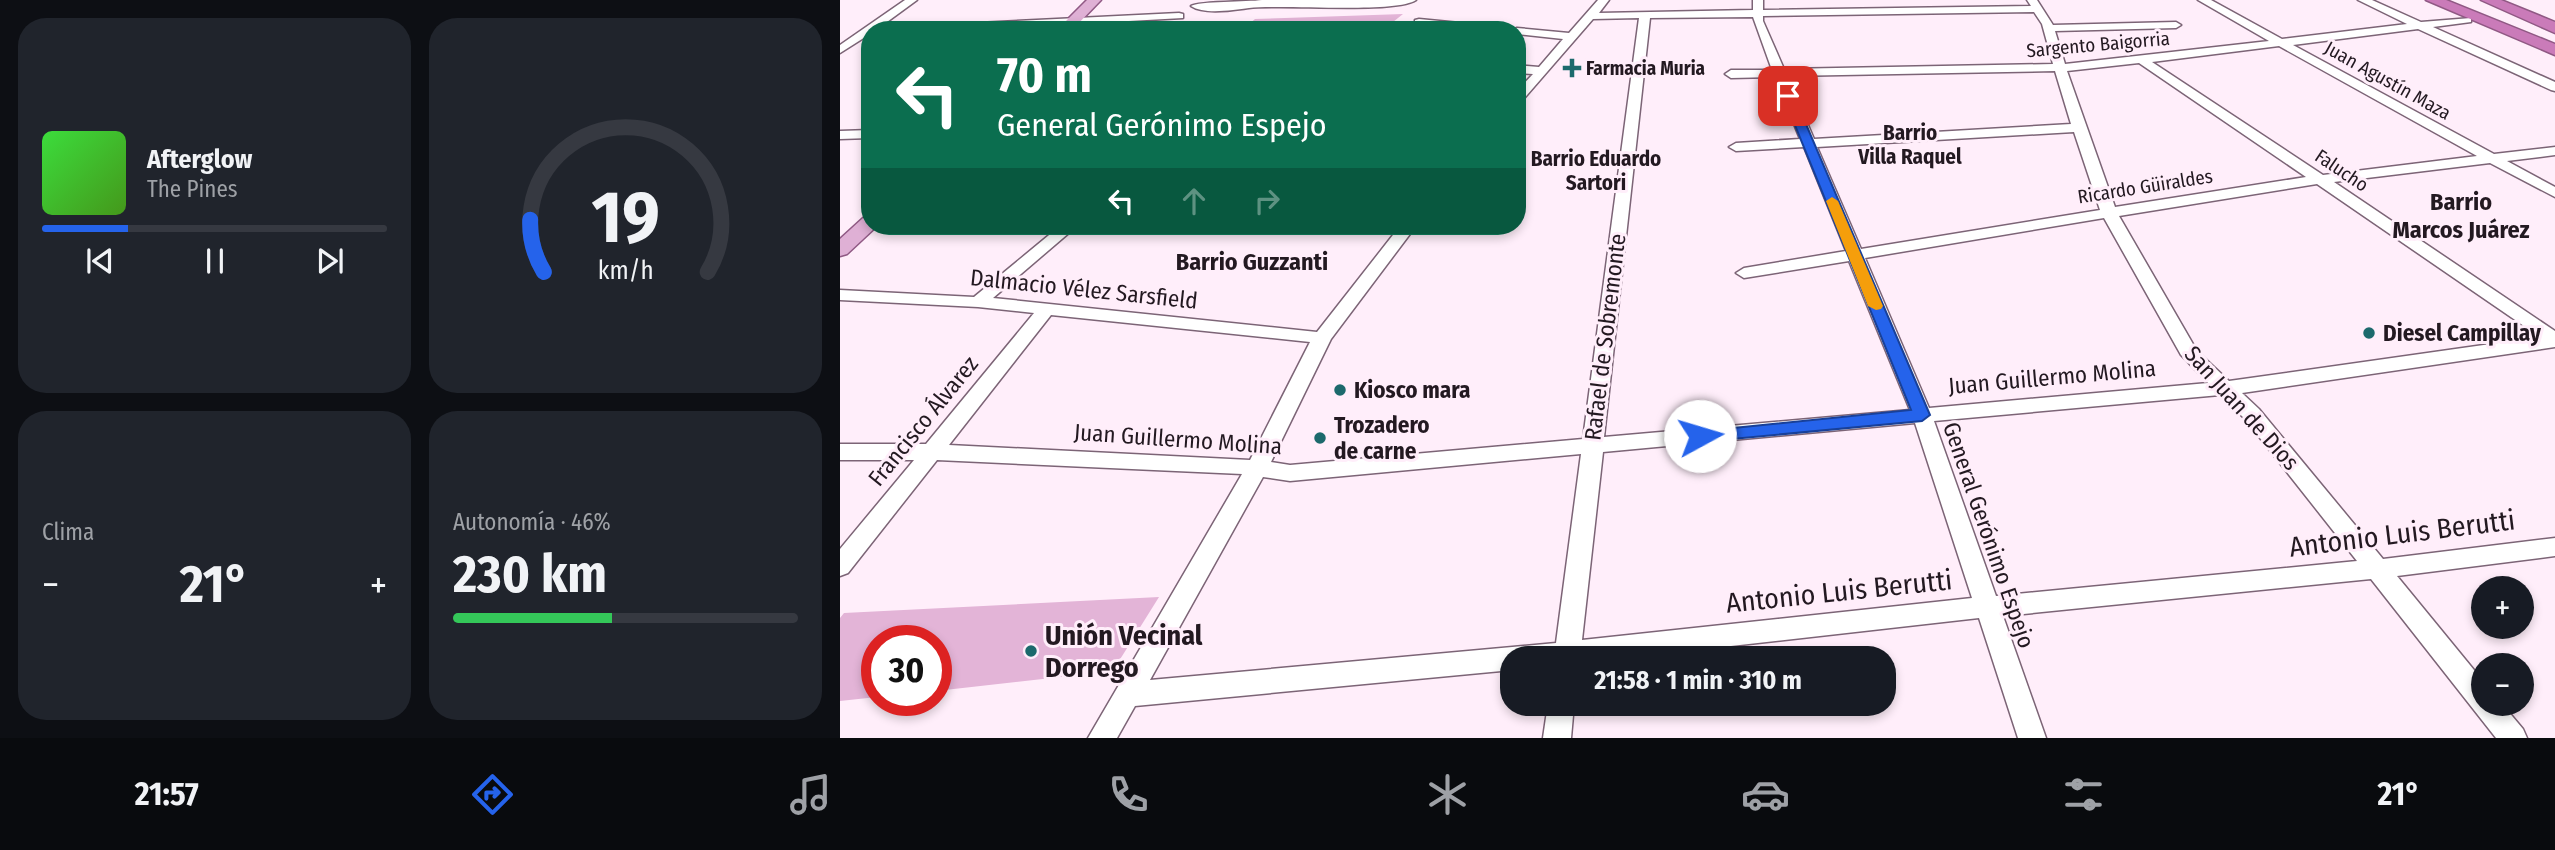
<!DOCTYPE html>
<html lang="es">
<head>
<meta charset="utf-8">
<style>
  body { margin:0; font-family:"Fira Sans Condensed",sans-serif; background:#20242c; color:#f1f3f6; height:100vh; display:flex; flex-direction:column; font-size:26px; white-space:nowrap }
  * { box-sizing:border-box; margin:0 }
  p { font-size:23px; color:#9ea1a6 }
  .icon { flex:none; width:38px; height:38px; fill:none; stroke:currentColor; stroke-width:2; stroke-linecap:round; stroke-linejoin:round }
  .map { position:relative; flex:1; overflow:hidden }
  .panel { display:flex; flex-direction:column; gap:18px; padding:18px; background:#0d0f14; width:840px }
  .panel>* { flex:none }
  .top-card { position:absolute; left:21px; top:21px; width:665px; height:214px; border-radius:28px; box-shadow:0 4px 10px #0003; background:#0b6e4f; color:#fff; overflow:hidden }
  .buttons { position:absolute; left:1631px; top:576px; display:grid; gap:14px }
  .buttons a { display:grid; place-items:center; width:63px; height:63px; border-radius:50%; background:#171b24; box-shadow:0 4px 10px #0003; font-size:35px }
  .speed { position:absolute; left:21px; top:625px; display:flex; gap:14px; font-size:35px; font-weight:700; text-align:center }
  .speed>* { display:grid; place-content:center; width:91px; height:91px; border-radius:50%; background:#171b24; box-shadow:0 4px 10px #0003; line-height:1 }
  .speed .limit { border:10px solid #d22; background:#fff; color:#111 }
  .pin { position:absolute; display:grid; place-items:center; width:60px; height:60px; color:#fff; margin:-30px; border-radius:14px; box-shadow:0 4px 10px #0006 }
  .me { position:absolute; width:77px; margin:-38px; rotate:84deg; stroke-linejoin:round; filter:drop-shadow(0 0 5px #0008) }
  .turn { display:flex; align-items:center; gap:24px; height:147px; padding:0 21px; font-size:32px }
  .turn .icon { width:91px; height:91px; stroke-width:2.5 }
  .turn b { display:block; font-size:49px; line-height:60px }
  .lanes { display:flex; align-items:center; height:66px; padding:0 21px; background:#0003; justify-content:center; gap:35px; direction:ltr }
  .lanes .off { opacity:.35 }
  .big { font-size:52px; font-weight:700; line-height:1.1 }
  .panel .card { flex:1; display:flex; flex-direction:column; justify-content:center; gap:10px; min-width:0; padding:0 24px; border-radius:28px; background:#20242c }
  .panel .dial { align-items:center; gap:0 }
  .dial svg { height:182px; overflow:visible; fill:none; stroke:#363941; stroke-width:7; stroke-linecap:round; text-anchor:middle }
  .dial text { fill:#f1f3f6; stroke:none }
  .song { display:flex; align-items:center; gap:21px }
  .cover { width:84px; height:84px; border-radius:10px; background:linear-gradient(135deg,hsl(120 70% 55%),hsl(100 70% 35%)) }
  .played { height:7px; border-radius:4px; background:linear-gradient(90deg,#2563eb 25%,#363941 25%) }
  .keys { display:flex; justify-content:space-around; direction:ltr }
  .heat { display:flex; justify-content:space-between; align-items:center; font-size:38px; direction:ltr }
  .charge { height:10px; border-radius:5px; background:linear-gradient(90deg,#34c759 46%,#363941 0) }
  .panel .tiles { flex:1; display:grid; gap:18px; grid-template-columns:repeat(2,1fr) }
  .trip { position:absolute; left:660px; top:646px; width:396px; height:70px; border-radius:28px; background:#171b24; box-shadow:0 4px 10px #0003; font-weight:700; line-height:70px; text-align:center }
  .tab-bar { display:flex; height:112px; justify-content:space-around; align-items:center; background:#090b0e; color:#9ea1a6 }
  .tab-bar .icon { width:49px; height:49px }
  .tab-bar .on { color:#2563eb }
  .tab-bar b { font-size:32px; color:#f1f3f6 }
  main { display:flex; flex:1; min-height:0 }
  .map>svg:first-child { display:block }
  .green { fill:#e3b4d7 }
  .lines { fill:none; stroke-linecap:round; stroke-linejoin:round }
  .minor-casing { stroke:#7c6476; stroke-width:3 }
  .major-casing { stroke:#905984; stroke-width:3 }
  .highway-casing { stroke:#905984; stroke-width:3 }
  .minor { fill:#fff; fill-rule:evenodd }
  .major { fill:#dfb0d5; fill-rule:evenodd }
  .highway { fill:#ca7bb9; fill-rule:evenodd }
  .route { fill:#2563eb; stroke:#184099; stroke-width:2 }
  .slow { fill:#f59e0b }
  .poi-dot { fill:#1c696c; stroke:#ffeefa; stroke-width:2.5 }
  .labels { text-anchor:middle; stroke-width:6; stroke-linejoin:round; paint-order:stroke }
  .far-street-label { font-size:19px; fill:#231921; stroke:#ffeefa }
  .far-poi-label { font-size:19px; font-weight:bold; fill:#231921; stroke:#ffeefa; text-anchor:start }
  .far-quarter-label { font-size:21px; font-weight:bold; fill:#231921; stroke:#ffeefa }
  .street-label { font-size:23px; fill:#231921; stroke:#ffeefa }
  .poi-label { font-size:23px; font-weight:bold; fill:#231921; stroke:#ffeefa; text-anchor:start }
  .neighbourhood-label { font-size:24px; font-weight:bold; fill:#231921; stroke:#ffeefa }
  .near-street-label { font-size:28px; fill:#231921; stroke:#ffeefa }
  .near-poi-label { font-size:28px; font-weight:bold; fill:#231921; stroke:#ffeefa; text-anchor:start }
</style>
</head>
<body>
<main>
<section class="panel">
<div class="tiles">
<div class="card">
<div class="song"><i class="cover"></i><div><b>Afterglow</b><p>The Pines</p></div></div>
<div class="played"></div>
<div class="keys"><svg class="icon" aria-label="previous" viewBox="0 0 24 24"><path d="M18 5L8 12l10 7zM5 5v14"/></svg><svg class="icon" aria-label="pause" viewBox="0 0 24 24"><path d="M8 5v14M16 5v14"/></svg><svg class="icon" aria-label="next" viewBox="0 0 24 24"><path d="M6 5l10 7-10 7zM19 5v14"/></svg></div>
</div>
<div class="card dial"><svg viewBox="0 0 100 80">
<path d="M14 69A42 42 0 1 1 86 69"/>
<path d="M14 69A42 42 0 0 1 8 46" stroke="#2563eb"/>
<text x="50" y="56" font-size="32" font-weight="700">19</text>
<text x="50" y="72" font-size="11">km/h</text>
</svg></div>
<div class="card"><p>Clima</p>
<div class="heat"><a>−</a><b class="big">21°</b><a>+</a></div>
</div>
<div class="card"><p>Autonomía · 46%</p><b class="big">230 km</b><div class="charge"></div></div>
</div>
</section>
<div class="map">
<svg width="1715" height="738" viewBox="0 0 1715 738">
  <rect width="100%" height="100%" fill="#ffeefa"/>
  <g class="green">
    <path d="M563,14l-20,16h-141l13,-11z"/>
    <path d="M319,597l-40,64 -23,12 -160,18v-51h-59v57l-37,4v-83l4,-5z"/>
  </g>
  <g class="lines">
    <g class="minor-casing">
      <g id="minor">
        <path d="M65,0h12l-41,30h-6v4l-30,19v-8z"/>
        <path d="M422,0h154c-21,14 -132,4 -167,8 -16,2 -45,7 -58,-2 7,-5 57,-4 71,-6z"/>
        <path d="M758,0h11l-10,13 154,-3v-10h10v10l268,-4 -4,-6h10l16,25 123,-3 5,3 -5,3 -121,3 10,33 204,-23 -71,-41h13l71,39 125,-15 -49,-24h14l49,22 50,-4v4l-38,5 122,55v9l-4,-1 -133,-61 -125,16 201,109 61,-7v8l-48,6 48,26v10l-65,-34 -156,19 221,149v16l-313,46 17,16 124,150 172,-21v18l-158,20 86,105v23h19l21,25 4,9h-31l-125,-159 -368,37 43,122h-28l-39,-120 -355,40h-112v12l-377,36 -18,32h-29l154,-264 -305,-14 -89,113 -8,3v-27l74,-89h-74v-16h86l108,-131 -56,-6 -138,-7v-10l134,7 86,-71h17l-84,72 324,34 83,-106h16l-85,113 -60,123 19,3 293,-26 56,-421 -46,1 -72,83 -4,1v-12l16,-17 -16,-1v-8l22,2 24,-28 -46,-5v-4h-5l5,-2 52,5zM1194,12l8,12 11,40 -269,5 -21,-48v-5zM913,17l19,53h-41l-6,4 6,4 44,-1 25,62 -64,4 -7,4 7,4 68,-4 42,104 -102,17 -8,5 8,5 105,-17 61,149 -306,27 46,-419zM1439,46l198,110 -154,19 -171,-113zM1299,63l167,114 -191,30 -48,-136zM1215,71l16,53 -257,15 -27,-63zM1234,132l26,78 -239,39 -44,-102zM1477,184l223,153 -311,44 -32,-30 -78,-135zM1264,218l77,137 27,28 -279,25 -64,-150zM211,315l259,27 -60,118 -301,-15zM1380,395l25,24 112,142 -361,35 -62,-175zM1075,423l57,175 -390,42 21,-188zM741,454l-25,189 -406,37 113,-203 27,4z"/>
        <path d="M339,13l4,1v4l-216,12h-76l5,-3z"/>
        <path d="M579,19l82,8 5,3h-41l-50,-6v-4z"/>
        <path d="M30,130v8l-30,1v-8z"/>
        <path d="M708,704h26l-3,34h-28z"/>
      </g>
    </g>
    <g class="major-casing">
      <g id="major">
        <path d="M247,0h14l-29,30h-15z"/>
        <path d="M30,216v10h7l-30,28 -7,2v-17l23,-21z"/>
      </g>
    </g>
    <g class="highway-casing">
      <g id="highway">
        <path d="M1586,0h20l109,44v11z"/>
        <path d="M1641,0h20l54,22v11z"/>
      </g>
    </g>
    <use href="#minor" class="minor"/>
    <use href="#major" class="major"/>
    <use href="#highway" class="highway"/>
  </g>
  <path class="route" d="M948,93l6,3 136,319 -8,6 -222,21 -9,-6 3,-4 217,-22 -128,-314z"/>
  <path class="slow" d="M992,197l6,4 45,105 -2,3 -5,1 -8,-4 -42,-105z"/>
  <g class="poi-dot">
    <path d="M728.5 57.5h7v7h7v7h-7v7h-7v-7h-7v-7h7z"/>
    <circle cx="1529" cy="333" r="7"/>
    <circle cx="500" cy="390" r="7"/>
    <circle cx="480" cy="438" r="7"/>
    <circle cx="191" cy="651" r="7"/>
  </g>
  <g class="labels">
    <g class="far-street-label">
      <text transform="translate(1258 44) rotate(-5)" y="7">Sargento Baigorria</text>
      <text transform="translate(1548 80) rotate(29)" y="7">Juan Agustín Maza</text>
      <text transform="translate(1502 170) rotate(34)" y="7">Falucho</text>
      <text transform="translate(1305 186) rotate(-9)" y="7">Ricardo Güiraldes</text>
    </g>
    <g class="far-poi-label">
      <text x="746" y="75">Farmacia Muria</text>
    </g>
    <g class="far-quarter-label">
      <text x="1070" y="140">Barrio<tspan x="1070" dy="24">Villa Raquel</tspan></text>
      <text x="756" y="166">Barrio Eduardo<tspan x="756" dy="24">Sartori</tspan></text>
    </g>
    <g class="street-label">
      <text transform="translate(244 289) rotate(6)" y="8">Dalmacio Vélez Sarsfield</text>
      <text transform="translate(765 337) rotate(-83)" y="8">Rafael de Sobremonte</text>
      <text transform="translate(1212 377) rotate(-5)" y="8">Juan Guillermo Molina</text>
      <text transform="translate(1402 408) rotate(48)" y="8">San Juan de Dios</text>
      <text transform="translate(83 421) rotate(-51)" y="8">Francisco Álvarez</text>
      <text transform="translate(338 439) rotate(4)" y="8">Juan Guillermo Molina</text>
      <text transform="translate(1149 535) rotate(71)" y="8">General Gerónimo Espejo</text>
    </g>
    <g class="poi-label">
      <text x="1543" y="341">Diesel Campillay</text>
      <text x="514" y="398">Kiosco mara</text>
      <text x="494" y="433">Trozadero<tspan x="494" dy="26">de carne</tspan></text>
    </g>
    <g class="neighbourhood-label">
      <text x="1621" y="210">Barrio<tspan x="1621" dy="28">Marcos Juárez</tspan></text>
      <text x="412" y="270">Barrio Guzzanti</text>
    </g>
    <g class="near-street-label">
      <text transform="translate(1562 533) rotate(-7)" y="10">Antonio Luis Berutti</text>
      <text transform="translate(999 591) rotate(-6)" y="10">Antonio Luis Berutti</text>
    </g>
    <g class="near-poi-label">
      <text x="205" y="645">Unión Vecinal<tspan x="205" dy="32">Dorrego</tspan></text>
    </g>
  </g>
</svg>
<div class="buttons">
<a>+</a>
<a>−</a>
</div>
<div class="speed"><div class="limit">30</div></div>
<div class="pin" style="left:948px;top:96px;background:#d93025"><svg class="icon" aria-label="arrive" viewBox="0 0 24 24"><path d="M6 21V4h12l-3 4 3 4H6"/></svg></div>
<svg class="me" style="left:860px;top:436px" viewBox="-20 -20 40 40"><circle r="19" fill="#fff"/><path d="M0-13L10 11 0 6-10 11z" fill="#2563eb"/></svg>
<div class="trip">21:58 · 1 min · 310 m</div>
<div class="top-card">
<div class="turn"><svg class="icon" aria-label="left" viewBox="0 0 24 24"><path d="M17 20v-9H6M10 6l-5 5 5 5"/></svg><div><b>70 m</b>General Gerónimo Espejo</div></div>
<div class="lanes"><svg class="icon" aria-label="left" viewBox="0 0 24 24"><path d="M17 20v-9H6M10 6l-5 5 5 5"/></svg><svg class="icon off" aria-label="ahead" viewBox="0 0 24 24"><path d="M12 20V5M6 11l6-6 6 6"/></svg><svg class="icon off" aria-label="right" viewBox="0 0 24 24"><path d="M7 20v-9h11M14 6l5 5-5 5"/></svg></div>
</div>
</div>
</main>
<nav class="tab-bar">
<b>21:57</b>
<svg class="icon on" aria-label="directions" viewBox="0 0 24 24"><path d="M12 3l9 9-9 9-9-9zM9 14v-3h6M13 9l2 2-2 2"/></svg>
<svg class="icon" aria-label="music" viewBox="0 0 24 24"><path d="M9 18V5l10-2v13"/><circle cx="6" cy="18" r="3"/><circle cx="16" cy="16" r="3"/></svg>
<svg class="icon" aria-label="phone" viewBox="0 0 24 24"><path d="M5 4h4l2 5-3 2q2 4 5 5l2-3 5 2v4C11 20 4 13 5 4z"/></svg>
<svg class="icon" aria-label="climate" viewBox="0 0 24 24"><path d="M12 3v18M4 7l16 10M4 17L20 7"/></svg>
<svg class="icon" aria-label="car" viewBox="0 0 24 24"><path d="M5 17H2v-5l4-1 3-4h7l3 4 3 1v5h-3M9 17h6M6 11h13"/><circle cx="7" cy="17" r="2"/><circle cx="17" cy="17" r="2"/></svg>
<svg class="icon" aria-label="filters" viewBox="0 0 24 24"><path d="M4 7h16M4 17h16"/><circle cx="9" cy="7" r="2"/><circle cx="15" cy="17" r="2"/></svg>
<b>21°</b>
</nav>
</body>
</html>
